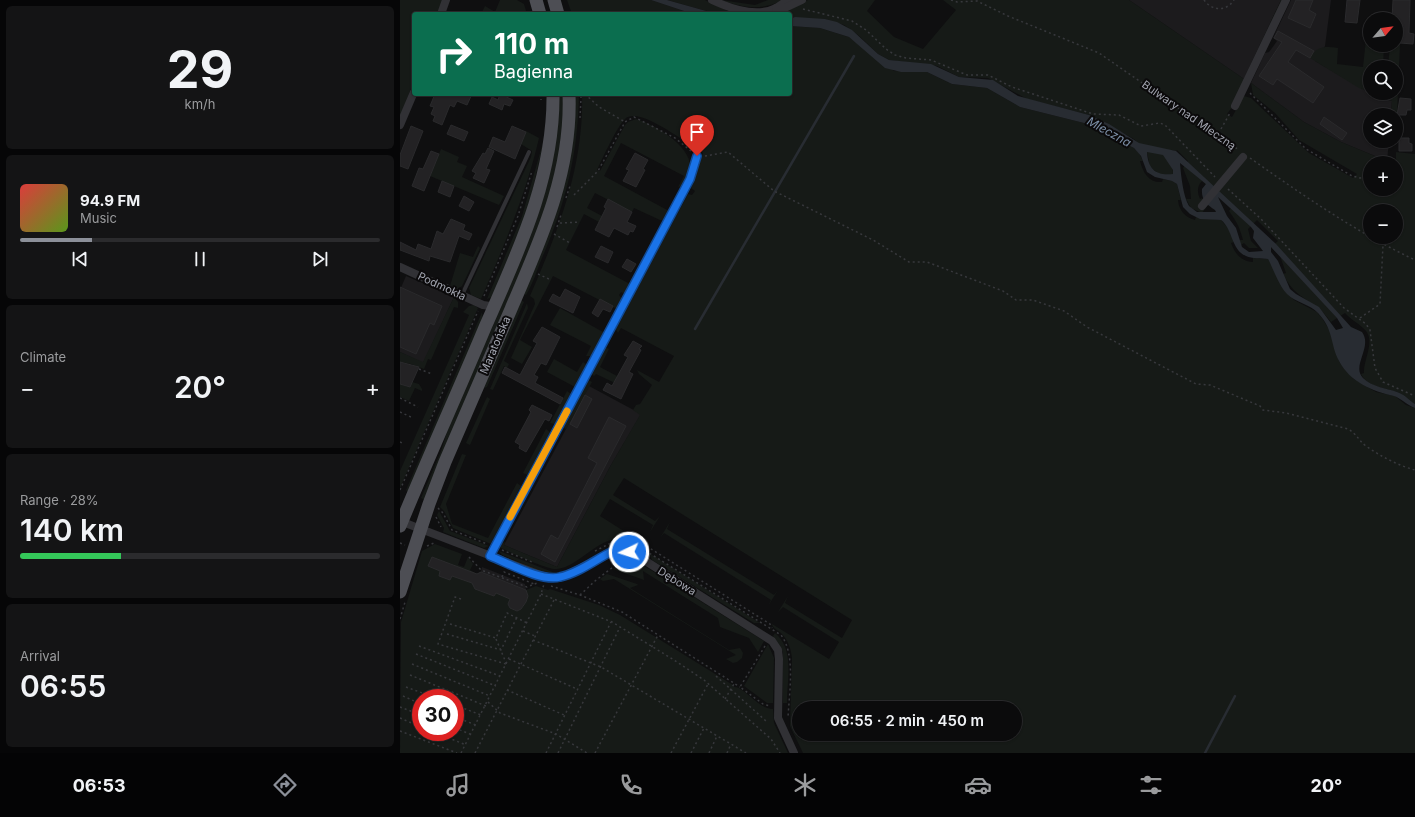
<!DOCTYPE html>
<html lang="en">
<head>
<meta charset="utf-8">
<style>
  body { margin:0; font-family:Inter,sans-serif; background:#141415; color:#f1f3f6; height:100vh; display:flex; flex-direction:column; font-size:15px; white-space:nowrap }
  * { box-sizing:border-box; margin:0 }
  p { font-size:13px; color:#9a9b9d }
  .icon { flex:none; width:22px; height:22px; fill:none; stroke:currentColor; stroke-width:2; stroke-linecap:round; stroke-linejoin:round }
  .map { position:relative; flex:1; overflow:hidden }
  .details { display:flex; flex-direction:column; gap:6px; padding:6px; background:#060607; width:400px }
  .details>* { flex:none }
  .hud { position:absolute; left:12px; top:12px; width:380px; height:84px; border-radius:4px; box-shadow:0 1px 3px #0004,0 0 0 1px #2b2b2d; background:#0b6e4f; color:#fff; overflow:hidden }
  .needle { width:26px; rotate:62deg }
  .controls { position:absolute; left:963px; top:12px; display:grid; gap:8px }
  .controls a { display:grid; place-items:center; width:40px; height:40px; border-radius:50%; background:#0b0b0c; box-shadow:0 1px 3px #0004,0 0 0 1px #2b2b2d; font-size:20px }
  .speed { position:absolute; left:12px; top:689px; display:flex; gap:8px; font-size:20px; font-weight:700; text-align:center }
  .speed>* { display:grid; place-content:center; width:52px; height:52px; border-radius:50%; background:#0b0b0c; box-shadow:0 1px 3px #0004,0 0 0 1px #2b2b2d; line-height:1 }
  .speed .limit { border:6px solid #d22; background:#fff; color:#111 }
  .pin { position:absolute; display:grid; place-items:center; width:34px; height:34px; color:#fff; margin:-41px -17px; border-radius:50% 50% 50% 0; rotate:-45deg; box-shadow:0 0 4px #0007 }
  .pin .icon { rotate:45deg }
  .me { position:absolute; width:44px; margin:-22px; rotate:266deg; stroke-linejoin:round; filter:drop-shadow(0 0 3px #0008) }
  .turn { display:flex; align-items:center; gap:14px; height:84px; padding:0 16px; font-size:18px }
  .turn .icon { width:52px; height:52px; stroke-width:2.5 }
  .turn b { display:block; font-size:28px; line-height:34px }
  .big { font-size:30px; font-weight:600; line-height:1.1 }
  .details .card { flex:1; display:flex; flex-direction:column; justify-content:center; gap:6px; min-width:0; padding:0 14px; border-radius:6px; background:#141415 }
  .details .dial { align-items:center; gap:0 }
  .dial b { font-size:52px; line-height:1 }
  .song { display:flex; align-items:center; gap:12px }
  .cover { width:48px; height:48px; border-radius:6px; background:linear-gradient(135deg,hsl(0 70% 55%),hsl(90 70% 35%)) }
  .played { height:4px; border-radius:2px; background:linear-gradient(90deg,#8c9099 20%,#2b2b2d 20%) }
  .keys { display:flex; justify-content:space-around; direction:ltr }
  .heat { display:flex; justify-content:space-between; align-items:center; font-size:22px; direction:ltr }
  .charge { height:6px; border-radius:3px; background:linear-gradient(90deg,#34c759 28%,#2b2b2d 0) }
  .trip { position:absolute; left:392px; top:701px; width:230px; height:40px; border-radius:20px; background:#0b0b0c; box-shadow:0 1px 3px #0004,0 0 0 1px #2b2b2d; font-weight:600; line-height:40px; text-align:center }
  .dock { display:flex; height:64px; justify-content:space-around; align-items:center; background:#040405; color:#9a9b9d }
  .dock .icon { width:28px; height:28px }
  .dock .active { color:#8c9099 }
  .dock b { font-size:18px; color:#f1f3f6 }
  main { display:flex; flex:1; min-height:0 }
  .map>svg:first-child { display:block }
  .built { fill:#1c1b1d }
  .green { fill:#161a17; fill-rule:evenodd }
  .water { fill:#282c32; fill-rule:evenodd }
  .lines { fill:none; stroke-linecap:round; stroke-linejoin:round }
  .stream { stroke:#282c32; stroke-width:2.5 }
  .building { fill:#232224; stroke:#2a2a2c }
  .path { stroke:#37383c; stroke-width:1.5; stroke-dasharray:2 3; stroke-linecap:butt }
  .lane { stroke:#313135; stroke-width:4 }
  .street { stroke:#313135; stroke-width:8 }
  .primary { stroke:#4d4e54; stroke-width:13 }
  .street-bridge { stroke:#313135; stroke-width:8 }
  .route-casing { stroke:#114b97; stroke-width:10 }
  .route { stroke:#1a73e8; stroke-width:7 }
  .slow { stroke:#f59e0b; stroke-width:7 }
  .labels { text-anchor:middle; stroke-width:4; stroke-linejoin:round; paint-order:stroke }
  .street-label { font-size:11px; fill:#a2a5b0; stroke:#0b0a0b }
  .water-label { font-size:12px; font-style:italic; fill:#7c8fa7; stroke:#0b0a0b }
</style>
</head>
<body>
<main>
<section class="details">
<div class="card dial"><b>29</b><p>km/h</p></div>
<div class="card">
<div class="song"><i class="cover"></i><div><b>94.9 FM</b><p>Music</p></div></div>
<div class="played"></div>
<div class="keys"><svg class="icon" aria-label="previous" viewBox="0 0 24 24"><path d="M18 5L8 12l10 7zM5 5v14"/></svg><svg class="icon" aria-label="pause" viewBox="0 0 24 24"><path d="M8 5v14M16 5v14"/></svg><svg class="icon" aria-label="next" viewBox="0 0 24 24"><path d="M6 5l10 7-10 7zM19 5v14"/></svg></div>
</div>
<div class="card"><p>Climate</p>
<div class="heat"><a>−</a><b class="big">20°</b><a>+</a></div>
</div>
<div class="card"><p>Range · 28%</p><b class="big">140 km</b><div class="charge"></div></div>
<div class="card"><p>Arrival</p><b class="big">06:55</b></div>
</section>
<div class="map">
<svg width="1015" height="753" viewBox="0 0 1015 753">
  <rect width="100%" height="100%" fill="#0f0f10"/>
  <g class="built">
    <path d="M729,0h152l-37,79z"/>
    <path d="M891,0h40l-6,46 -10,15 55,32 22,8 -1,14h-21v26h19l-2,20 -46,-19 -37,-20 -53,-39 14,-30 4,-1 8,-11 -4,-3z"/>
    <path d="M6,276l37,16 1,2 10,3 -31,66 -23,-11v-62z"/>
    <path d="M189,386l52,28 -30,51 -54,102 -53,-22z"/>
    <path d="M82,567l43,17 1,6 -45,-18z"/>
  </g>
  <g class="green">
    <path d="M0,0h43l-5,14h-24v67l-14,36z"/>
    <path d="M100,0h17l7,4 3,10h-46l4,-8 10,6z"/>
    <path d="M167,0h84l42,14h-121z"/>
    <path d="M267,0h38l23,11 12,3h-23z"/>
    <path d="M321,0l34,5 13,-5h15c-21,11 -40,8 -62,0z"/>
    <path d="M408,0h67l-8,11 27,26 29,12 33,-39 -13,-10h186l115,79 37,-79h2l-48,103 -8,11 5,3 12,-21 7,2 58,55 44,25 4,-4 -58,-34 -24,-27 -22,-18 -2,-12 53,39 37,20 36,15 -1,6h-6v26h26v-37l19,2v250c-6,-4 -12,-10 -18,-12 -12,-4 -30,-5 -36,-18l3,-1c-1,-12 11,-31 2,-42 -6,-7 -15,-11 -21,-18l-14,9c-16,-23 -35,-21 -48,-48l3,-1 -6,-17 -9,-9 7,-6 -21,-21 -9,9 3,12 7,7h-9l-5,-5 -3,2 -2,-5h4c-4,-15 -6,-17 -14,-29l2,-3 -29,-27c-5,5 -5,11 -2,18l2,-1 6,7 -6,8 -11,-5 -5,-9h5l-1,-13 -7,-18 5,-7 -11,-11 -1,1 -4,-1 1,25 -14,-1 -9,-7 -3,-15 -13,-13 -45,-24 -62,-16 -39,-21 -29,-1 -22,-11 -48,-6 -11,-6 -20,-19 -14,-10 -19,-6h-35v-5h-27l35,-9zM970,211h26v26h-26z"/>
    <path d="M996,21h5l-5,117v-23h-5l1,-14 -20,-8h24v-26h-8l2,-22h6z"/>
    <path d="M390,26l30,2 29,9 45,34 33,1 25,12 35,4 33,19 64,16 50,25 5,5 4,8h-3c3,12 9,22 22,21l1,-3 9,2 5,3 4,16h-3c1,11 7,17 17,20l1,-3 25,3 8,9 5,13 -3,1c4,11 10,18 22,19v-4l15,1 26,41 23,12 5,6 9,15 8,28 9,12 6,6 22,13 19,4 11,9 9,3v345h-612l-13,-27 2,-68c-1,-9 -4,-18 -11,-25 -3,-3 -8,-4 -9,-9l57,35 10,-17 -56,-35 -5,5 10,-16 -3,7 57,35 10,-18 -228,-142 -11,17 42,26 5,-5 -10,16 3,-7 -43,-26 -10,17 38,24 -2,2c-32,-16 -54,25 -79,27 -10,1 -47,-17 -58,-22l3,-4 3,-1 -1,3 53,22 54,-102 29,-50 -7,-5 3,-5 4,-1 12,-19 -13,-11 -2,-4 22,12 15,-26 -53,-28 -3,5 -3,-5 73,-134 4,1 3,-4 -4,-3 12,-35c-15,-8 -64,-48 -78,-34 -7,6 -23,40 -28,51l3,1 25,-46 3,-3 8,-3c18,5 58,28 54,51 -1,5 -6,11 -9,16l-3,1 6,-11 -63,-33 -17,33 65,35 -6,9h-3l-26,-12 -2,4 -37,-19 -8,15 15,8 -3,6 -15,-8 -18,36 64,34 -5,10 -4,-2 -2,3 3,4 -5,10 -64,-33 -33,64 12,7 -10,17 -11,-6 24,-54 -1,-5 -4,-3c28,-65 54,-129 52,-202h208zM399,708h216v26h-216z"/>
    <path d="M970,34v11h14l-1,22h-13v25l-11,-4 -49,-30c6,-12 16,-12 28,-10l-1,16 26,3 3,-28z"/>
    <path d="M157,94h7l-1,39 -13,68 -125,299 -4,-2 20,-47 10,-32 88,-208 10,-33z"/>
    <path d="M174,94h5c-1,60 -13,109 -37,164 -5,12 -9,26 -16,37l-2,-1 26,-66z"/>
    <path d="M126,131l13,7c-13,56 -35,108 -58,161l-10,-4 -2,-7 62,-131 1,-6 -11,-7z"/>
    <path d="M144,139l-15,68 -37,90 -5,2 35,-83z"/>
    <path d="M41,149l18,8 -2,5 10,4 -5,11 42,19 -5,9 -69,-29z"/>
    <path d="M78,246l2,2 -18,38 -5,3 -7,-3 10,-33 13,4z"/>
    <path d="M54,297l4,5v6l-4,-1 -23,53 -3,-1 -4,10 -13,-5 -11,-2v-10l23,10z"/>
    <path d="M121,300l3,2 -37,85 -3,1z"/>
    <path d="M127,303l1,5 -24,53 5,3 -2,4 -3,-2 -11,24 -3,-1z"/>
    <path d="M74,305l4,3 -78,180v-17l69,-156 -6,-3 6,-6z"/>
    <path d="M160,308l43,24 1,2 -12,22h-6l5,-10 -41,-21z"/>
    <path d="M82,312l1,7 -74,174 -3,-3z"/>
    <path d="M205,347l4,2 -9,18 17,9 -2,7 -19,-9 -2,2 -3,-2z"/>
    <path d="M154,359l23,13 6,-10 4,3 -12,22 -28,-15z"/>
    <path d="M188,380l4,2 -26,47 -4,-2z"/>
    <path d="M12,382l7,2 3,5v2l-7,-3 -6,13 -9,-4v-13l9,3z"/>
    <path d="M167,391l4,3 -16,30 -5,-1z"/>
    <path d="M87,397l3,2 -20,46 -4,-2z"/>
    <path d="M146,429l5,4 -23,42 -5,-2z"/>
    <path d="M62,454l4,1 -20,49 6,20 36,14 29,-55 4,3 -30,58 -38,-16 -9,-17 -4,-4z"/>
    <path d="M39,511l11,20 39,15 -5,2 -41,-16 1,-4 -7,-13z"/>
    <path d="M270,522l-3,7 107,66 4,-5 -10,16 3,-6 -107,-67 -4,5z"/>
    <path d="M35,544l27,10 -4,11 6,2 4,-10 5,7 -3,6 7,4 4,-2 45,18 10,-4 12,4 2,-1 49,16 21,10 113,70 1,2c10,-1 24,22 39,22l1,14 14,30h-388l1,-131 21,-71zM21,698h34v34h-34z"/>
    <path d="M99,551l56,22 -14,-2 -39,-16z"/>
    <path d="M249,553l111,70h-6l-102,-63z"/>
    <path d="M230,557l134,84 -6,11 -9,-14 -29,-11 -2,-9 -75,-47 1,9 -31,-11z"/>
    <path d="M207,574l30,10 1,1 -8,3 99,62 11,-2 3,5 -1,5 -5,4 -4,1 -7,-4 10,-4 -122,-76 -11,2 -3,-2z"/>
    <path d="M375,633c20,16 12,47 12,70h-4v-51l-10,-16z"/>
    <path d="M368,644l6,14 -1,45h-6l-23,-17z"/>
  </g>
  <g class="water">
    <path d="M251,0h16l50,14h-24z"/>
    <path d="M395,17l30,2 12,3 15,8 26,24 11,6 42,4 28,13 34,3 25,16 71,19 20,9 30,19 37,8 100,93 75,83 11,5c11,15 -11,34 1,46 9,9 23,10 34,14 7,2 12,8 18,12v4c-8,-3 -16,-11 -21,-12 -22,-5 -44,-14 -55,-35 -9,-17 -5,-31 -21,-48 -8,-9 -22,-10 -31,-19 -9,-10 -13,-24 -19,-35 -7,-1 -16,0 -22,-3 -15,-6 -13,-27 -25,-36l-21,-1 -10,-5 -7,-7 -6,-23 -5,-3 -17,-4 -8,-5 -6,-16 -7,-8 -50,-25 -64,-16 -33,-19 -35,-4 -25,-12h-26l-16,-4 -36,-31 -29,-9 -30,-2v-7zM747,152l16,3 10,15v4c-16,2 -25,-4 -26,-22zM780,163l26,21 -4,5c-1,11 5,16 13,21l1,2h-19l-8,-6c-6,-10 -8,-31 -9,-43zM818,197l33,30 3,4 -1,7 10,13 -14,1 -7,-5 -6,-19 -9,-12zM871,247l66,71 6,10 -7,2 -17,-23 -23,-13 -6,-5 -12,-28 -7,-9z"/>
  </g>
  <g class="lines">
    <g class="stream">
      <path d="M295,329l159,-273"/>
      <path d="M805,753l30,-57"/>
    </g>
  </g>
  <g class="building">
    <path d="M896,0h17l-4,10 7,4 -6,14 -22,-10z"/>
    <path d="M947,0h13l-3,23 -12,-1z"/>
    <path d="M993,0h17l-1,33 5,1 -1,10 -13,-1v-22l-8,-2z"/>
    <path d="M878,31l36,20 -4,7 -14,-8 -8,12 36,25 -11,16 -36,-24 -4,6 -14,-9 23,-34 -8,-4z"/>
    <path d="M35,94h37l-5,11 -10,-4 -3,6 -4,-2 -8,20 -9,-4 2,-5 -4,-2 3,-7 -4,-1z"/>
    <path d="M100,94l13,6 -3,6 -6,-2 -2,6 -13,-6 3,-7 6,3z"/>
    <path d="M1000,98l11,1v11h-4l-1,5h-9z"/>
    <path d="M924,117l23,16 -5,7 -22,-16z"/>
    <path d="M51,125l17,7 -4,9 -17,-7z"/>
    <path d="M11,126l12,5 -15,38 -8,-3v-11z"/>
    <path d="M112,126l14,6 -11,27 -26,-12 4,-10 12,5z"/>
    <path d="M999,138h10v5l3,1v7h-13z"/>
    <path d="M88,148l6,3 -8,18 4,1 -6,13 -11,-5 3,-5 -4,-2 11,-18 2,1z"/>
    <path d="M31,151l8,3 -15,37 -12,-5 7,-18 4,1z"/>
    <path d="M235,153l13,7 -5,9 2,1 -9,17 -13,-6 6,-11 -3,-1z"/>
    <path d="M42,181l12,5 -4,11 -12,-5z"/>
    <path d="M64,196l10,6 -5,9 -10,-5z"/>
    <path d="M208,199l24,13 -5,10 9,4 -3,6 -3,-1 -2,4 -14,-7 -5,9 -14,-7 11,-22 -2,-1z"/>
    <path d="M51,219l14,6 -2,5 9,4 -3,6 -10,-4 -9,26 -20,-6 -1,5 -29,-11v-8l16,8 2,-6 13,5 6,-18 6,3z"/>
    <path d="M201,246l12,6 -5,11 -13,-6z"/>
    <path d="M227,259l9,5 -5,8 -9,-5z"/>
    <path d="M0,287l42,19 -8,19 -4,-2 -14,31 -16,-7z"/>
    <path d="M165,289l15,8 -7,16 -24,-12 4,-7 7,4z"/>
    <path d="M200,299l13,7 -3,6 -7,-3 -5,8 -6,-4z"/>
    <path d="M142,327l18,10 -14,28 -5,-2 -7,12 4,2 -3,6 28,15 -3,6 -58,-31 3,-6 15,8 17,-32 -4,-2z"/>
    <path d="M233,341l9,5 -3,3 2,1 -12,22 4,2 -12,25 -18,-9 4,-7 5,3 16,-29 -4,-2z"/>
    <path d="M0,362l19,5 -9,20 -10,-3z"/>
    <path d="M185,395l7,4 -15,29 -7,-4z"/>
    <path d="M132,405l20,10 -3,6 -4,-2 -19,33 -7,-4 1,-3 -5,-3 16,-30 -2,-2z"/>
    <path d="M209,417l17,9 -71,136 -14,-8 10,-19 7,4 39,-76 -9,-5z"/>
    <path d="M32,557l45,17 4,-2 45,18 2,6 -2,6 -5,7 -4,2 -7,-3 -2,-4 2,-5 -14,-6 -2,3 -19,-7 -3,-6 -20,-7 -2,4 -11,-4 1,-5 -12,-5z"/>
  </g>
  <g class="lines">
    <g class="path">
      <path d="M551,0l6,2 20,-1 31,15 91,37 140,97"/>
      <path d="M804,0c8,11 22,12 30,0"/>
      <path d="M403,9l49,12 14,9 20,19 9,6 11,3 25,2 36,15h21l24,12 81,27 26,1 22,11 19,-3 5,2 50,52"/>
      <path d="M850,93l56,56 46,27 8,2 10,-1"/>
      <path d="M141,94v6"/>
      <path d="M185,94l14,13 26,15"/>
      <path d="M180,118l1,-21"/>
      <path d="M821,129l9,-16"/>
      <path d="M305,156l23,-4 46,39 99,49 36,22h18l76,29 13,9h17l31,11 23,16 109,57 14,1 50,21 3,4 23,3 62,16c10,6 10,11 18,17 14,10 33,20 49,24"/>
      <path d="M850,158c54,38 106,74 165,102"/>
      <path d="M988,163l4,-3"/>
      <path d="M828,189l33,30 83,89 22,16 4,6 5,38 8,14 32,14"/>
      <path d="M174,195l24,-24 27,-49 9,-5 41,21 16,13"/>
      <path d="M166,198l4,-12"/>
      <path d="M160,223l20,-1"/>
      <path d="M157,227l4,-12"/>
      <path d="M154,234l16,9"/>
      <path d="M138,274l13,6"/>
      <path d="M84,296l34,-80 14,-45"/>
      <path d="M960,318l20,-14 3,-59"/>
      <path d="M19,369l13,5"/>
      <path d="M0,398l18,9"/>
      <path d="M0,412l13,6"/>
      <path d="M0,442l2,1"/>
      <path d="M0,490l78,-179"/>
      <path d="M38,508l5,5 9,17 35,14"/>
      <path d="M36,517l5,10"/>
      <path d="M0,543l5,2"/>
      <path d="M239,544l1,-2 130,82 2,4"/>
      <path d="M27,546l7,-3"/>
      <path d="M102,550l30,12"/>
      <path d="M195,551l20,-10 18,2 148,92c15,19 8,59 7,83"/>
      <path d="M69,557l12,13 46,17 10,-4"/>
      <path d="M102,577l2,-5 30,12"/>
      <path d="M151,586l29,9 42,17 118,75"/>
      <path d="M141,594l71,28 62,38 30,20 67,59 9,14"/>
      <path d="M180,595l15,-14 27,-21"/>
      <path d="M61,599l-6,-2 -17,47 68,20"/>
      <path d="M0,619l5,-17"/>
      <path d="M50,624l46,14 11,-25 20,10"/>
      <path d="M123,631l12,5"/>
      <path d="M47,634l54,16 16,-33"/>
      <path d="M96,639l11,26"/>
      <path d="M133,640l68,27 145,86"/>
      <path d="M19,646l81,30"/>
      <path d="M365,646l-25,41 23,17 7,2"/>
      <path d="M16,654l80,32"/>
      <path d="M109,659l68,30"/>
      <path d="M12,664l78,32"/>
      <path d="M10,675l76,31"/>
      <path d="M316,676l50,45"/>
      <path d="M6,687l30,11"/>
      <path d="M107,690l57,25"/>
      <path d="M3,696l18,8"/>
      <path d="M325,699l9,-15"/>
      <path d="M88,702l12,11 56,21 31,19"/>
      <path d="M55,705l26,10"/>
      <path d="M0,707l21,8"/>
      <path d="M55,717l21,8"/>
      <path d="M0,718l21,9"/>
      <path d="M55,728l15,6"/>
      <path d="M0,731l57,22"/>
      <path d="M34,732l32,13"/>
      <path d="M61,753l80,-159 3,-10"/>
      <path d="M75,753l79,-153"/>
      <path d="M146,753l65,-131"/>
      <path d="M158,753l62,-126"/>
      <path d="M195,753l63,-118"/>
      <path d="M271,753l37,-69"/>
      <path d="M291,753l13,-25"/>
      <path d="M309,753l8,-17"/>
      <path d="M327,753l4,-9"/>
    </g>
    <path class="lane" d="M62,295l67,-143"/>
    <g class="street">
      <path d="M312,0c19,9 44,18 64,8 5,-3 8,-6 14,-8"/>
      <path d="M376,8h9l17,-8"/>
      <path d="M41,14l5,-14"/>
      <path d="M835,106l51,-106"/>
      <path d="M0,125l14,-33"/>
      <path d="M0,267l83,38 7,1 6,-3"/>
      <path d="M0,521l146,56h13l7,-2 51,-25 8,1 11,4 136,86 6,9 1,9 -1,59 16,35"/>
      <path d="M90,556l200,-377 7,-23"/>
    </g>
    <g class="primary">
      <path d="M136,0l4,14"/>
      <path d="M154,0l4,14"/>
      <path d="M0,526c28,-68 58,-134 86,-201 33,-75 68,-148 67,-231"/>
      <path d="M0,592l29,-88 16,-42c22,-51 44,-102 66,-153 30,-70 61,-137 58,-215"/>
    </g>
    <path class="street-bridge" d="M802,206l41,-49"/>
  </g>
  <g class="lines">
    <g class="route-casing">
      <path id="route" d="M229,552l-8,-2 -8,1c-17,8 -34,22 -53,26 -19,5 -52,-14 -70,-21l200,-377 7,-23"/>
    </g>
    <use href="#route" class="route"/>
    <path class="slow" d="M110,517l57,-106"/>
  </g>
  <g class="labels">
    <g class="street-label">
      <text transform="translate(789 115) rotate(35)" y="4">Bulwary nad Mleczną</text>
      <text transform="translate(42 286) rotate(25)" y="4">Podmokła</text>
      <text transform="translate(95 345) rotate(-67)" y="4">Maratońska</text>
      <text transform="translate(277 581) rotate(32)" y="4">Dębowa</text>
    </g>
    <g class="water-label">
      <text transform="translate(709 132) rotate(29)" y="4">Mleczna</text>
    </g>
  </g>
</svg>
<div class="controls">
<a><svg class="needle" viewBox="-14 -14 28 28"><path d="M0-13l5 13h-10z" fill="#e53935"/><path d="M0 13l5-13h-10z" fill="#9a9b9d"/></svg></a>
<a><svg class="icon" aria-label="search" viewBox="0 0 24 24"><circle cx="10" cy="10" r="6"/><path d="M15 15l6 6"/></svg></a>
<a><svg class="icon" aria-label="layers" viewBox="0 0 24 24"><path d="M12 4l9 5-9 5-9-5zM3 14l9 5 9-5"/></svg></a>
<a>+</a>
<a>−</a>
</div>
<div class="speed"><div class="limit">30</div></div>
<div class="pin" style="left:297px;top:156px;background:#d93025"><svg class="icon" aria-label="arrive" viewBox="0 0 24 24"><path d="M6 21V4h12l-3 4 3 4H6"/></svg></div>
<svg class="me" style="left:229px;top:552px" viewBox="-20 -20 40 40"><circle r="17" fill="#1a73e8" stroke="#fff" stroke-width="3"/><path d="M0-11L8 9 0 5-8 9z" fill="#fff"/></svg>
<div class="trip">06:55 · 2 min · 450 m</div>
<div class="hud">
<div class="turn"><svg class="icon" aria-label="right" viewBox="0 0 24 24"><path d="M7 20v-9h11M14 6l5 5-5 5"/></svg><div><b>110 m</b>Bagienna</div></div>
</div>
</div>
</main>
<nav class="dock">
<b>06:53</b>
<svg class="icon active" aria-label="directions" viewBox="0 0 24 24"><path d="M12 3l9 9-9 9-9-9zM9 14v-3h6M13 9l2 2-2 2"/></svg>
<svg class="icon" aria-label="music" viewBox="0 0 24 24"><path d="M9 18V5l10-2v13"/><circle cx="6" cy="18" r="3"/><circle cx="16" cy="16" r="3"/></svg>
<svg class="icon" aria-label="phone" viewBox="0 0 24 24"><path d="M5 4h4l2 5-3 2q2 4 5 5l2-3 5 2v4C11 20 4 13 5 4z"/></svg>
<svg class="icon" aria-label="climate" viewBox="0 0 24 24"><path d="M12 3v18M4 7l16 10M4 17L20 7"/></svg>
<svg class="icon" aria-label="car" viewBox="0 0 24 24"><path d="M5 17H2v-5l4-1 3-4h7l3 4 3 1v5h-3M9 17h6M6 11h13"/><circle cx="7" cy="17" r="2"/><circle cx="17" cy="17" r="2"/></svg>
<svg class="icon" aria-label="filters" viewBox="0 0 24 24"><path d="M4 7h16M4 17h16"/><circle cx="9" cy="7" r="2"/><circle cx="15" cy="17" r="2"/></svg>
<b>20°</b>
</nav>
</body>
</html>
